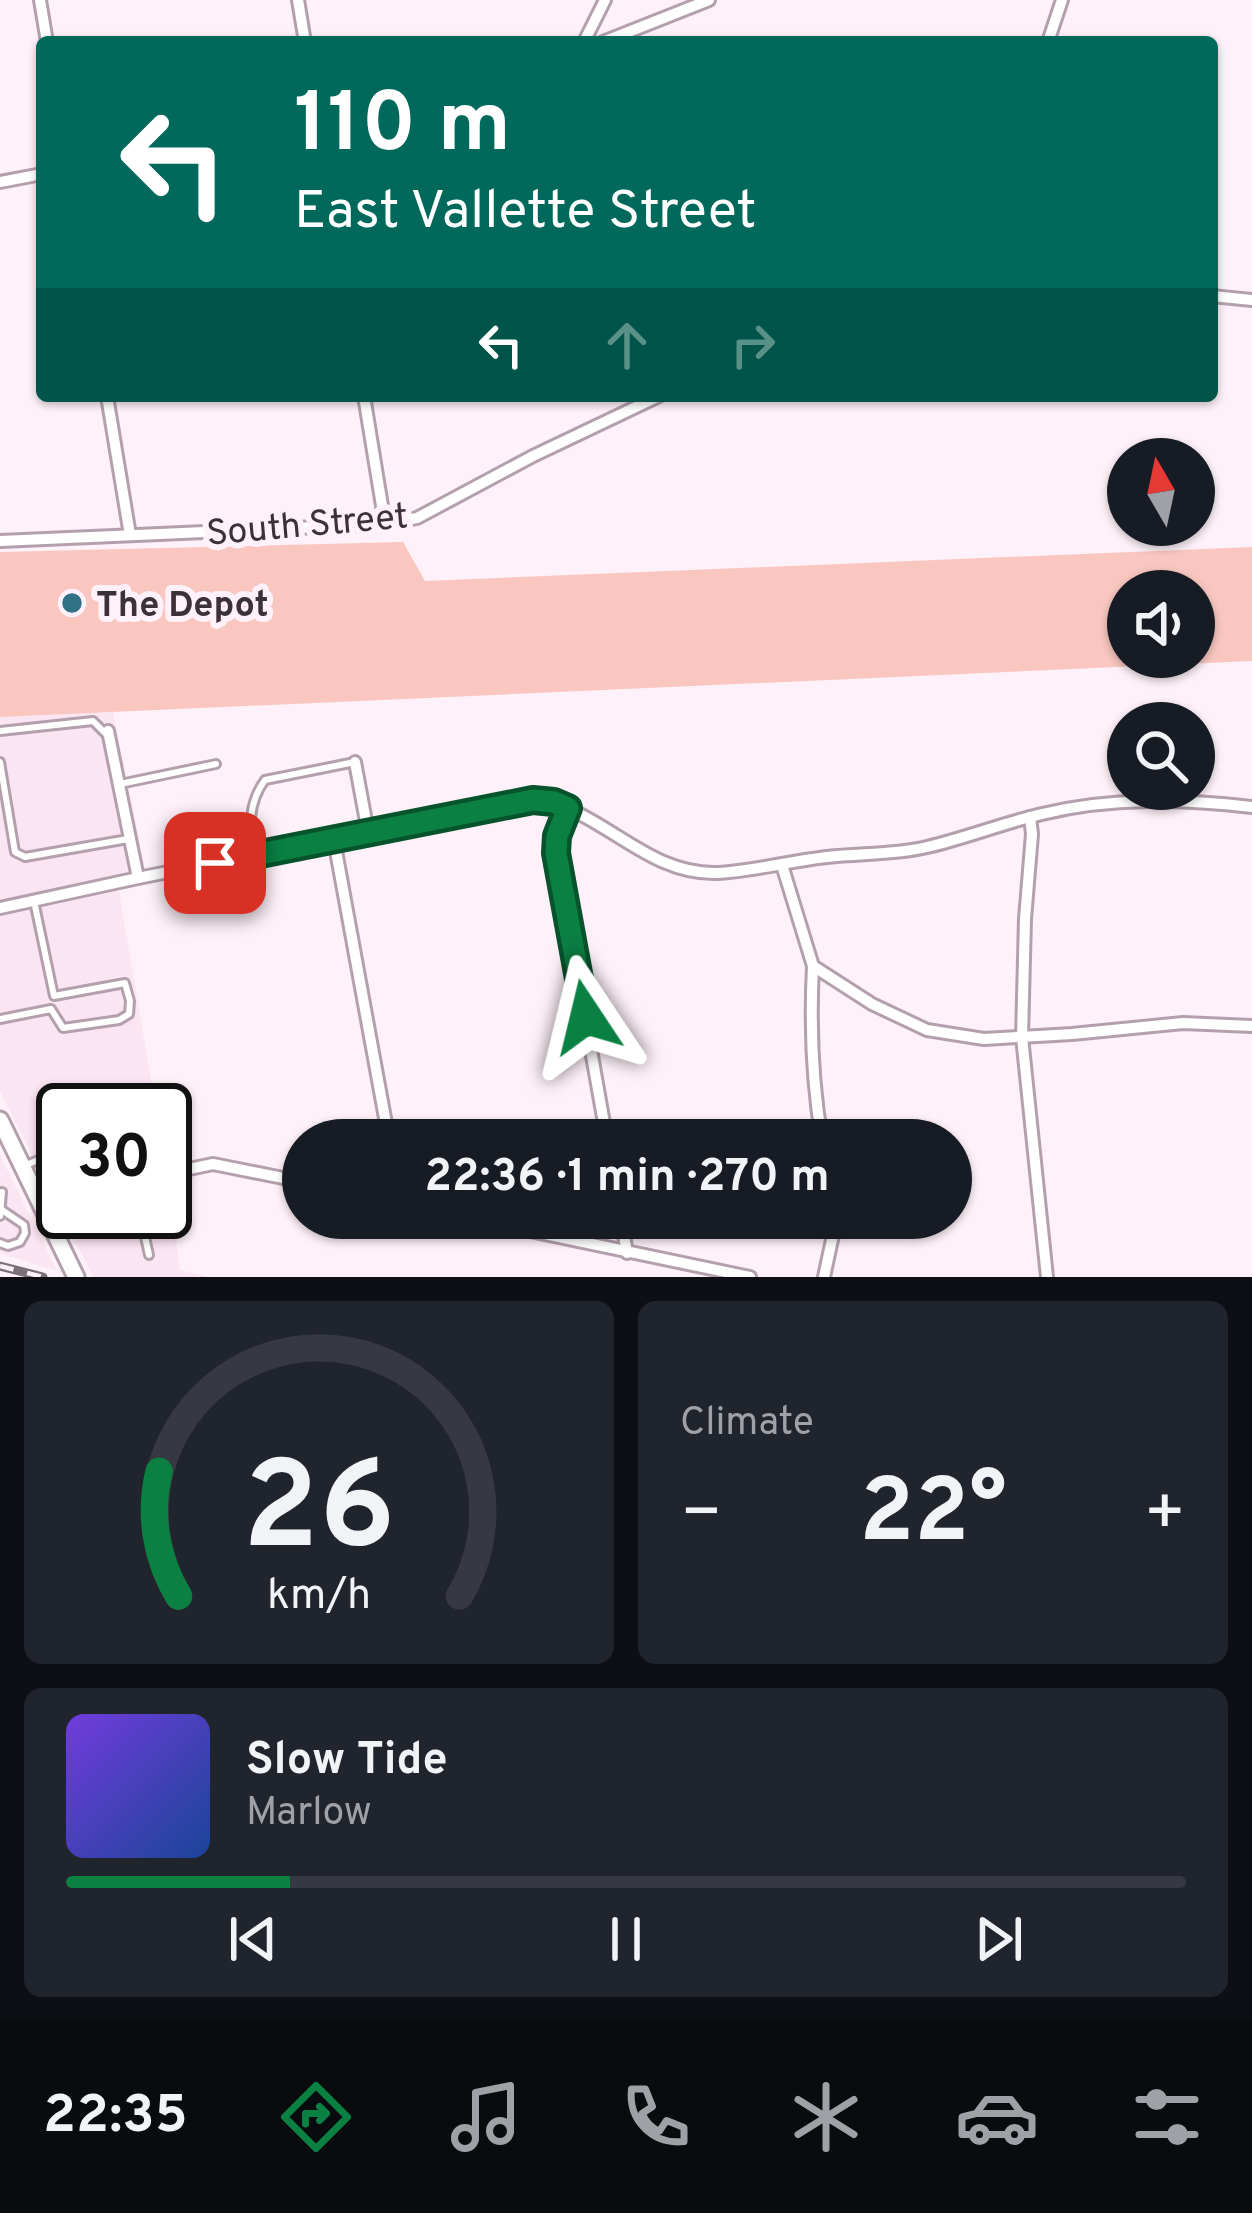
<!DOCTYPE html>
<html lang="en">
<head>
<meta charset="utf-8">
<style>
  body { margin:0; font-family:Overpass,sans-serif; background:#20242c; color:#f1f3f6; height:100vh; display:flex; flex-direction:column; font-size:45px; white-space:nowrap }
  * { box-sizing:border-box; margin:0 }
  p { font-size:39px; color:#9ea1a6 }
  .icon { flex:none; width:66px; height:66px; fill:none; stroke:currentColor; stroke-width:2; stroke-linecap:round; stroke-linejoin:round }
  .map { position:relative; height:1277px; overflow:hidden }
  .details { display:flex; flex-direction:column; gap:24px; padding:24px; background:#0d0f14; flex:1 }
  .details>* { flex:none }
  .top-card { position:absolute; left:36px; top:36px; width:1182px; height:366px; border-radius:12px; box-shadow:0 3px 9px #0004; background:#00695c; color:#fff; overflow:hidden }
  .needle { width:78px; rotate:351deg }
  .fabs { position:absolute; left:1107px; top:438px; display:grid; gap:24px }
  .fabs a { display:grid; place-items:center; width:108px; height:108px; border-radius:50%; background:#171b24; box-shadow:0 3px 9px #0004; font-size:60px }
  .speed { position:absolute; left:36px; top:1083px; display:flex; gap:24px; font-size:60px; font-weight:700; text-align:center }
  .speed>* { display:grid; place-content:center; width:156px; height:156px; border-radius:50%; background:#171b24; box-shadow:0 3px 9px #0004; line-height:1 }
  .speed .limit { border:6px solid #111; border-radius:18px; background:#fff; color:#111 }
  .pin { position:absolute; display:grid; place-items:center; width:102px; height:102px; color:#fff; margin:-51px; border-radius:24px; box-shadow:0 6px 18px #0006 }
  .me { position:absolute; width:132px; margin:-66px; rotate:350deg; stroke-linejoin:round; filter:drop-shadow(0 0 9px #0008) }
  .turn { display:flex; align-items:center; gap:42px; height:252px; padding:0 60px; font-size:54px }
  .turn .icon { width:156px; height:156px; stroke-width:2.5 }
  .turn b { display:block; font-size:84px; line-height:102px }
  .lanes { display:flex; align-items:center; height:114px; padding:0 60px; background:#0003; justify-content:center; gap:60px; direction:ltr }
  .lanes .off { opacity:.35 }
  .big { font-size:90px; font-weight:700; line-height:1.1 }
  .details .card { flex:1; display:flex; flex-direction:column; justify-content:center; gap:18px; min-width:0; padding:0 42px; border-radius:18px; background:#20242c }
  .details .dial { align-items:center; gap:0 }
  .dial svg { height:312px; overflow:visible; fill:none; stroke:#363941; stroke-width:7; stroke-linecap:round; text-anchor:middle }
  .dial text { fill:#f1f3f6; stroke:none }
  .song { display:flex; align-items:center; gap:36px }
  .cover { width:144px; height:144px; border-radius:18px; background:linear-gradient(135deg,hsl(260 70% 55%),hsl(220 70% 35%)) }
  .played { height:12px; border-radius:6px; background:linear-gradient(90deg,#0b8043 20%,#363941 20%) }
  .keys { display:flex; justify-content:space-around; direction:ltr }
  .heat { display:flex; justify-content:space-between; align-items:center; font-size:66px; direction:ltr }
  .details .tiles { flex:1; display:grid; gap:24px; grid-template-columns:1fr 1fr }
  .card:last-child { grid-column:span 2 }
  .trip { position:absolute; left:282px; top:1119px; width:690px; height:120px; border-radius:60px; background:#171b24; box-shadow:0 3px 9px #0004; font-weight:700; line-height:120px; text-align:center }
  .menu { display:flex; height:192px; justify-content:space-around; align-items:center; background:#090b0e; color:#9ea1a6 }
  .menu .icon { width:84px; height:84px }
  .menu .selected { color:#0b8043 }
  .menu b { font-size:54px; color:#f1f3f6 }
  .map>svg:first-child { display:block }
  .built { fill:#fce5f3 }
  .green { fill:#f9c7c0; fill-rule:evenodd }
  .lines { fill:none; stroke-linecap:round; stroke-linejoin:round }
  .service-casing { stroke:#b3a0ac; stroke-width:12 }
  .minor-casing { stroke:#b3a0ac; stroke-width:16 }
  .secondary-casing { stroke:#b3a0ac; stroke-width:21 }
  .service { stroke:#fff; stroke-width:6 }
  .minor { stroke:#fff; stroke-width:10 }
  .secondary { stroke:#fff; stroke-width:15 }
  .rail-casing { stroke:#7a7076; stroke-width:9 }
  .rail { stroke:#fef1f9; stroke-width:4.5; stroke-dasharray:14; stroke-linecap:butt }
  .route-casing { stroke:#07532c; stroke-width:30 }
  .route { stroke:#0b8043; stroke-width:21 }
  .poi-dot { fill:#317085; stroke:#fef1f9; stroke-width:4.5 }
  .labels { text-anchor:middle; stroke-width:12; stroke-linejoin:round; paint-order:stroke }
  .street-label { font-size:36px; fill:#3a3237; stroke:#fef1f9 }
  .poi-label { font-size:36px; font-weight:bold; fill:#3a3237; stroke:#fef1f9; text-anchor:start }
</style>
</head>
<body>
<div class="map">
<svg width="1252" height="1277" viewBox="0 0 1252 1277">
  <rect width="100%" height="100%" fill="#fef1f9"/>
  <g class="built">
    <path d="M113,712l33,161 -146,31v-187z"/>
    <path d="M119,891l37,219h-93v102h102v-52l15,110 29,7h-116l-93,-186v-175z"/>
    <path d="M0,1155l57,116 -57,-18z"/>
  </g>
  <path class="green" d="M403,542l22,39 827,-34v114l-1252,56v-165zM1128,591h66v66h-66z"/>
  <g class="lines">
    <g class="service-casing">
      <g id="service">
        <path d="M0,731l93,-10 13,13"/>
        <path d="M0,762l15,90 10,5 103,-18"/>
        <path d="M120,784l96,-20"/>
        <path d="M254,855c-5,-27 -6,-52 11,-75l90,-18"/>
        <path d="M0,1019l51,-10 12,19 56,-8 10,-6 1,-13 -5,-18 -71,13 -20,-95"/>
        <path d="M26,1165l37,-15"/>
        <path d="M135,1212l7,11 7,32"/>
        <path d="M0,1216l2,-24"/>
        <path d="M0,1243l8,3 12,-4 5,-9 -1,-8 -22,-15"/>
      </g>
    </g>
    <g class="minor-casing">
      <g id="minor">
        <path d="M40,0l7,42"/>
        <path d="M298,0l7,42"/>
        <path d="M584,42l21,-42"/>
        <path d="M603,42l106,-42"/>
        <path d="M1048,42l14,-42"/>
        <path d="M0,182l42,-8"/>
        <path d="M1212,296l40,4"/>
        <path d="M107,396l23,139"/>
        <path d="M364,396l21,128"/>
        <path d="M0,541l385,-17 32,-6 116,-62 126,-60"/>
        <path d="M108,731l30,147"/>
        <path d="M355,762l13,70"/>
        <path d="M568,809l-11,26 -1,18 51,287"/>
        <path d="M1030,817l2,17 -7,85 -3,118 25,240"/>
        <path d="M334,840l55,300"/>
        <path d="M782,865l31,101 59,38 55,26 57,9 88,-5 111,-11 69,3"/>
        <path d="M0,908l138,-30 395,-79c68,8 112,77 185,74 36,-2 72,-12 109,-16 33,-4 67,-2 100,-10 39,-9 76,-24 115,-33 70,-17 139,-15 210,-7"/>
        <path d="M813,966c-3,58 -1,116 9,174"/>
        <path d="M165,1174l48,-10 90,18"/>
        <path d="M39,1200l24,-5"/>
        <path d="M468,1218l282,59"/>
        <path d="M621,1218l6,35"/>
        <path d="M824,1277l9,-42 -1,-17"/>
      </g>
    </g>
    <g class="secondary-casing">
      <path id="secondary" d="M0,1120l76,157"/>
    </g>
    <use href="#service" class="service"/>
    <use href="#minor" class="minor"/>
    <use href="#secondary" class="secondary"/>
    <g class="rail-casing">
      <path id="rail" d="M0,1266l43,11"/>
    </g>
    <use href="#rail" class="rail"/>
  </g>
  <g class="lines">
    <g class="route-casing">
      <path id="route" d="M215,863l318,-63 21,2 14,6 -11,28 -1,17 30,164"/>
    </g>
    <use href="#route" class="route"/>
  </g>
  <circle class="poi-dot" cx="72" cy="603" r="12"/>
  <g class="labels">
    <g class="street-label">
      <text transform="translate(307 523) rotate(-5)" y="13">South Street</text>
    </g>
    <g class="poi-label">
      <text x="96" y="616">The Depot</text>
    </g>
  </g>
</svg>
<div class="fabs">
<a><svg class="needle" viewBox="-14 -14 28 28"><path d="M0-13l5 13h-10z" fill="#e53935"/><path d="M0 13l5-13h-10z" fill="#9ea1a6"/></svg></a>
<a><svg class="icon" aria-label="sound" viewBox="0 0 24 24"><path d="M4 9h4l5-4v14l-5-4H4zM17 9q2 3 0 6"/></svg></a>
<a><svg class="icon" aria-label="search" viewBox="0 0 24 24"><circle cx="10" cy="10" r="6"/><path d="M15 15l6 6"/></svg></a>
</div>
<div class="speed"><div class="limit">30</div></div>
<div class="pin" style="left:215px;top:863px;background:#d93025"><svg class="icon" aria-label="arrive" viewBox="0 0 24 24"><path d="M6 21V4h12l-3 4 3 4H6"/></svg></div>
<svg class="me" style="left:586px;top:1017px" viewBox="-20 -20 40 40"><path d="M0-17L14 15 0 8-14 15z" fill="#0b8043" stroke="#fff" stroke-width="4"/></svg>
<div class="trip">22:36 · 1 min · 270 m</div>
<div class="top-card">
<div class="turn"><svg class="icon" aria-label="left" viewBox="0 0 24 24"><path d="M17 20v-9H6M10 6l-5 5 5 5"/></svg><div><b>110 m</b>East Vallette Street</div></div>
<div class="lanes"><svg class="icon" aria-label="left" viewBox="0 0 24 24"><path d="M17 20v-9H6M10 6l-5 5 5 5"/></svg><svg class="icon off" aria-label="ahead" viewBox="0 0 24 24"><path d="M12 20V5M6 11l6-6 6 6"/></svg><svg class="icon off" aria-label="right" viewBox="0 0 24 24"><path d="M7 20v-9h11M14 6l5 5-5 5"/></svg></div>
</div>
</div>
<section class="details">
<div class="tiles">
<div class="card dial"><svg viewBox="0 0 100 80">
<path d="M14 69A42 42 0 1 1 86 69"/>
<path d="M14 69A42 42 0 0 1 9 37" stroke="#0b8043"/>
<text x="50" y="56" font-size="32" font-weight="700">26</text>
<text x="50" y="72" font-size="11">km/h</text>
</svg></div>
<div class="card"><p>Climate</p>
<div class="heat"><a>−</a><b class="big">22°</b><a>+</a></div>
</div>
<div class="card">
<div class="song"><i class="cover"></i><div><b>Slow Tide</b><p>Marlow</p></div></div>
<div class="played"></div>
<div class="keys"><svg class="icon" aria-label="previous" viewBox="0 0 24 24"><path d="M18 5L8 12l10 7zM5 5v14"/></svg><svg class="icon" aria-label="pause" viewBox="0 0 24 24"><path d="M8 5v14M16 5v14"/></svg><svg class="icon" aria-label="next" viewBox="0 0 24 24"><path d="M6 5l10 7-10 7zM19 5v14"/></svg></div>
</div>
</div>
</section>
<nav class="menu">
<b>22:35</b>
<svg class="icon selected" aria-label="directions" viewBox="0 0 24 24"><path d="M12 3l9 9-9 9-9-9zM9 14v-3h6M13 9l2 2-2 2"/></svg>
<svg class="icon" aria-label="music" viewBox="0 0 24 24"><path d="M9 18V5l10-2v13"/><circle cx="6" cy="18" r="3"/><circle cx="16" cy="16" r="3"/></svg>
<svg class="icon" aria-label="phone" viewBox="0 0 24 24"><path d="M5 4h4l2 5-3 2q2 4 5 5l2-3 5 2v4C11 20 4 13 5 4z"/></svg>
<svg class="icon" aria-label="climate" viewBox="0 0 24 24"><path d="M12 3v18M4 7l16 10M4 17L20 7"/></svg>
<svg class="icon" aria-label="car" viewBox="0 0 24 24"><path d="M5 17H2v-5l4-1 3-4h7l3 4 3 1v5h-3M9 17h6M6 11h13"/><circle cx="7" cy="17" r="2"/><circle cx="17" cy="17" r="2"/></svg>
<svg class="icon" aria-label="filters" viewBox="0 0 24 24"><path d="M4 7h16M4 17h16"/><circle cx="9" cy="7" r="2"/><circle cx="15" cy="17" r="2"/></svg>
</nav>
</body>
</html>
